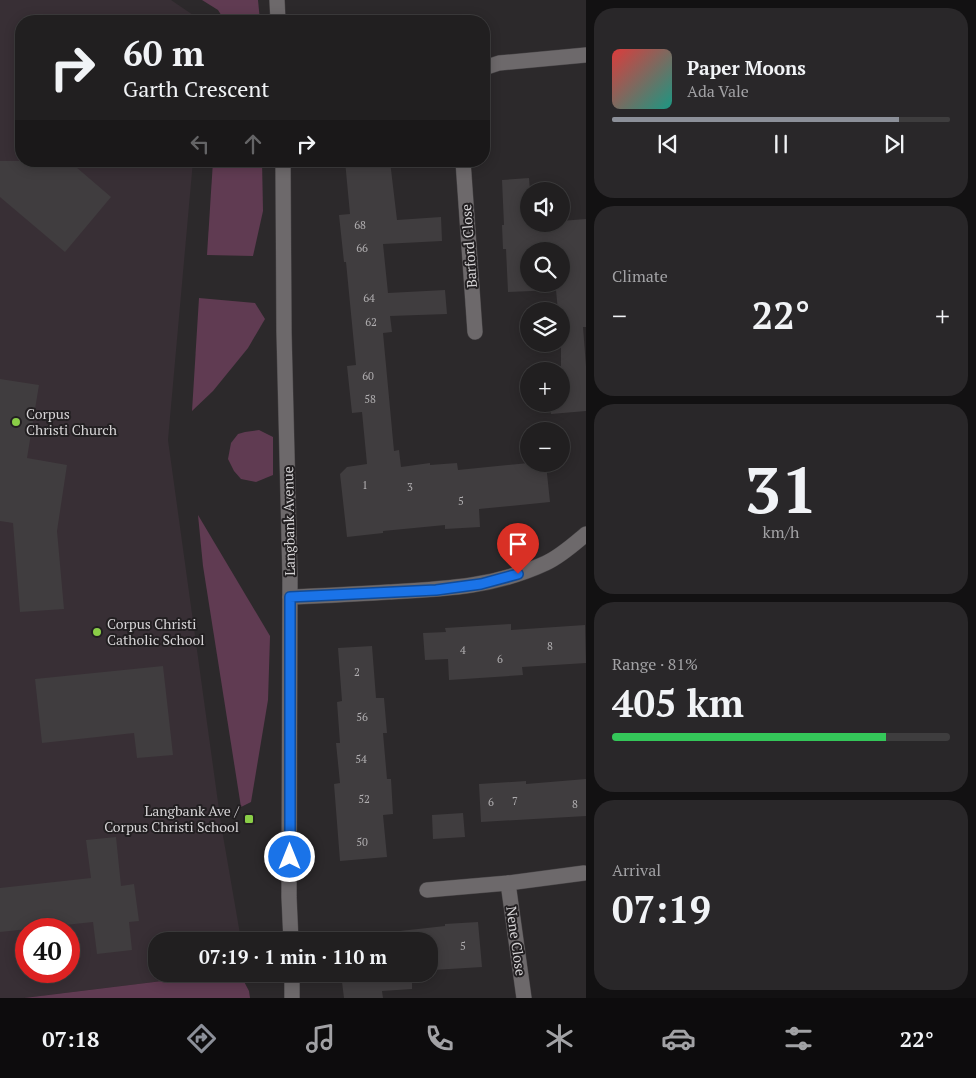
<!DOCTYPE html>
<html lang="en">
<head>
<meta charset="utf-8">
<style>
  body { margin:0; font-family:"PT Serif",serif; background:#292729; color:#f1f3f6; height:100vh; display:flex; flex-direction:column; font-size:19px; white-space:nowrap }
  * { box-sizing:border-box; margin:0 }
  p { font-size:16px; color:#a2a2a5 }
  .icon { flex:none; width:28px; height:28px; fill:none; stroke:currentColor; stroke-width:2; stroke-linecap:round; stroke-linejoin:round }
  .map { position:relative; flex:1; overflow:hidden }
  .sheet { display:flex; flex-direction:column; gap:8px; padding:8px; background:#121112; width:390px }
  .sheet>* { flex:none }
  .top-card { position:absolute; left:15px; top:15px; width:475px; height:152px; border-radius:20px; box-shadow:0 2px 12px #0003,0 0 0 1px #3e3d3e; background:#211f20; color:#f1f3f6; overflow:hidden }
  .tools { position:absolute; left:520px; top:182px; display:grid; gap:10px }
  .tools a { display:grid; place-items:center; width:50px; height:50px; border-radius:50%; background:#211f20; box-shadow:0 2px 12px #0003,0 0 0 1px #3e3d3e; font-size:25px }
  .speed { position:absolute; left:15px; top:918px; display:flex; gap:10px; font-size:25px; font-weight:700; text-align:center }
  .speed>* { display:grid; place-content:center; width:65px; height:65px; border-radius:50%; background:#211f20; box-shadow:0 2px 12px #0003,0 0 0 1px #3e3d3e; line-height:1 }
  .speed .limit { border:8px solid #d22; background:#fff; color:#111 }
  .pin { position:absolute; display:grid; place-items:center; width:42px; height:42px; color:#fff; margin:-51px -21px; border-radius:50% 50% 50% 0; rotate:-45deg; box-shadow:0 0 5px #0007 }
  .pin .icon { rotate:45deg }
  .me { position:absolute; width:55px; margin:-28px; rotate:0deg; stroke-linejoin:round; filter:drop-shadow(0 0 4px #0008) }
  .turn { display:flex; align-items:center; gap:18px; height:105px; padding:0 25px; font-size:22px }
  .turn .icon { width:65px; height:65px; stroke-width:2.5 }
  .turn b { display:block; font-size:35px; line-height:42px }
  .lanes { display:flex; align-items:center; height:48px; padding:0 25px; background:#0003; justify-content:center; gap:25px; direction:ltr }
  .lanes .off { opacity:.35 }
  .big { font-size:38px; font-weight:800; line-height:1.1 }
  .sheet .tile { flex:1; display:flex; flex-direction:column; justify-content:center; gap:8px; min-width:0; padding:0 18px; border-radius:20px; background:#292729 }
  .sheet .dial { align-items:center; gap:0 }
  .dial b { font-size:65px; line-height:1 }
  .song { display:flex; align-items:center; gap:15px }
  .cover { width:60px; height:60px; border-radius:8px; background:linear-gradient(135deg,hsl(0 70% 55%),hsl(170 70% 35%)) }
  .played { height:5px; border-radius:2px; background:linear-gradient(90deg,#8c9099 85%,#3e3d3e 85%) }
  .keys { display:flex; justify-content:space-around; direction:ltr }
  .heat { display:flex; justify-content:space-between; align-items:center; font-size:28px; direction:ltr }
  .charge { height:8px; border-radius:4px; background:linear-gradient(90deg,#34c759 81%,#3e3d3e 0) }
  .trip { position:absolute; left:148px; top:932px; width:290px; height:50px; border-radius:20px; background:#211f20; box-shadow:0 2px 12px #0003,0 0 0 1px #3e3d3e; font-weight:800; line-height:50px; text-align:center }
  .menu { display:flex; height:80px; justify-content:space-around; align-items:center; background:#0d0c0d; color:#a2a2a5 }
  .menu .icon { width:35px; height:35px }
  .menu .on { color:#8c9099 }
  .menu b { font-size:22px; color:#f1f3f6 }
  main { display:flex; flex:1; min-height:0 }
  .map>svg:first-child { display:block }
  .built { fill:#382f35; fill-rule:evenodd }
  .green { fill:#603b52 }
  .building { fill:#403d3f; fill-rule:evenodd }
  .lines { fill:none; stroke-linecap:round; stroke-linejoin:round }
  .minor-casing { stroke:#474446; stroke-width:16 }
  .tertiary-casing { stroke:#474446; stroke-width:16 }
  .minor { stroke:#6d696b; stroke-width:15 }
  .tertiary { stroke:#6d696b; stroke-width:15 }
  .route-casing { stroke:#114b97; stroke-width:12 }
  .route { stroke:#1a73e8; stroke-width:9 }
  .poi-dot { fill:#8ace47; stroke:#221f21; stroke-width:2 }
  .labels { text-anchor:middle; stroke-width:4; stroke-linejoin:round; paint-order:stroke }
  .number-label { font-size:11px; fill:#b0aeb0 }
  .street-label { font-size:14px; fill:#d6d4d6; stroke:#221f21 }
  .poi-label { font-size:14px; fill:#d6d4d6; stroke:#221f21; text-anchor:start }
</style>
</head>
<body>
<main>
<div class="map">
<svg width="586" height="998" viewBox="0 0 586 998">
  <rect width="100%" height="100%" fill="#2c292b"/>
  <path class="built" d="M0,0h171l22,15 7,6h-179v140h172l-25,279 53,384 19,110 -1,7h-83v33h51l-4,2 -179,22h-24zM26,929h43v42h-43z"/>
  <g class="green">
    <path d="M202,0h56l2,21h-35l-7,-11z"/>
    <path d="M213,161h49l1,50 -10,45 -46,-1z"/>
    <path d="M199,298l56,5 10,16 -17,29 -35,43 -21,20z"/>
    <path d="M259,430l14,7v38l-17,7 -15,-3 -7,-8 -6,-12 3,-16 7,-9 7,-2z"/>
    <path d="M198,515l72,121 -2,64 -17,102 -10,5 -38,-241z"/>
    <path d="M207,974h33l9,17 1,7h-226l179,-22z"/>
  </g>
  <g class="building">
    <path d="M0,161h69l42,36 -46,55 -65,-55z"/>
    <path d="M345,161h45l7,59 44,-3 1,24 -59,3 5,49 57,-3 2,24 -57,2 2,16 -9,1 11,118 5,-1 2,17 29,-4v2l27,-2 1,7 71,-7 17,1 4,38 -71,7 1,18 -35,2v-4l-62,6v2l-36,4 -7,-63 7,-7 20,-3 -5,-52 -10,1 -5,-47 9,-1 -10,-103h-2l-5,-47 11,-1z"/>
    <path d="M529,178l1,13h-1v33h32v-3l25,-2v108h-3l3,39v45l-35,3 -1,-10h11v-33h-13v-4l13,-1v-55h-3l-2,-21 -48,2 -2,-43h-3l-1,-24h2l-2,-45zM529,251h32v33h-32z"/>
    <path d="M0,379l39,6 -12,73 40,7 -10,66 7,78 -44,3 -7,-89 -13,-2z"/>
    <path d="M511,624v6l74,-5 1,38 -64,4 1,8 -74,5 -1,-21 -23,1 -2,-27 23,-1 -1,-4z"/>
    <path d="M372,646l4,52h8l3,35h-4l4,46h4l2,35 -10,1 4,42 -47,4 -6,-77 6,-1 -4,-40h4l-3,-41 5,-1 -4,-53z"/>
    <path d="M163,666l10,89 -36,3 -3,-25 -92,10 -7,-64z"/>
    <path d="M586,779v37l-105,6 -2,-38 47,-3v3z"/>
    <path d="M463,813l2,24 -32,2 -1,-24z"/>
    <path d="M116,837l5,49 13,-2 5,37 -10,1 3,28 -35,4 -4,-32 -93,10v-44l91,-10 -5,-38z"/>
    <path d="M478,922l4,45 -49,3 1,6 -22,3v10l-30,2 1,7h-39l-3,-24h88v-33h-91l-1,-3 108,-12v-2z"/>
  </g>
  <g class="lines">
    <g class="minor-casing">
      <g id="minor">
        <path d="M484,68l15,-5 87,-8"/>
        <path d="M463,161l12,171"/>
        <path d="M290,597c33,-1 66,-3 99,-5 56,-3 106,-5 157,-29 15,-7 28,-19 40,-29"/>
        <path d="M508,883l16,115"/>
        <path d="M427,890l81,-7 76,-10"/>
      </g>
    </g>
    <g class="tertiary-casing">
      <g id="tertiary">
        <path d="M277,0l1,21"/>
        <path d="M283,161l1,171 6,246 -1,319 2,44"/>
        <path d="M292,974v24"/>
      </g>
    </g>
    <use href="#minor" class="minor"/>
    <use href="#tertiary" class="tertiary"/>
  </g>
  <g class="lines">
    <g class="route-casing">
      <path id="route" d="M290,857v-260l146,-7 45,-6 37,-10"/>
    </g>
    <use href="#route" class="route"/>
  </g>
  <g class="poi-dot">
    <circle cx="16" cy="422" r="5"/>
    <circle cx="97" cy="632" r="5"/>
    <rect x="244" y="814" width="10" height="10" rx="2.5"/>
  </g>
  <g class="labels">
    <g class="number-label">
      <text x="360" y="229">68</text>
      <text x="362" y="252">66</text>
      <text x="369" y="302">64</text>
      <text x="371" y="326">62</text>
      <text x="368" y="380">60</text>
      <text x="370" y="403">58</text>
      <text x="365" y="489">1</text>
      <text x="410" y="491">3</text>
      <text x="461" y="505">5</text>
      <text x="550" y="650">8</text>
      <text x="463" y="654">4</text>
      <text x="500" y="663">6</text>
      <text x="357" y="676">2</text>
      <text x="362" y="721">56</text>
      <text x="361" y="763">54</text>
      <text x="364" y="803">52</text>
      <text x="515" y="805">7</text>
      <text x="491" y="806">6</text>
      <text x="575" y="808">8</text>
      <text x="362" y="846">50</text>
      <text x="463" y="950">5</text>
    </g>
    <g class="street-label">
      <text transform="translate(469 246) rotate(-94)" y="5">Barford Close</text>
      <text transform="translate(289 521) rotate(-91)" y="5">Langbank Avenue</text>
      <text transform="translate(516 941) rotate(82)" y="5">Nene Close</text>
    </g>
    <g class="poi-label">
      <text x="26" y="419">Corpus<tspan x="26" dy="16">Christi Church</tspan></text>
      <text x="107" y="629">Corpus Christi<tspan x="107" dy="16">Catholic School</tspan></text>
      <text x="239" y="816" text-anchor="end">Langbank Ave /<tspan x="239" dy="16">Corpus Christi School</tspan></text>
    </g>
  </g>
</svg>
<div class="tools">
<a><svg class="icon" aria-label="sound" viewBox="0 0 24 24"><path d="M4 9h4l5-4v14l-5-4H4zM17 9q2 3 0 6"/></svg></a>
<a><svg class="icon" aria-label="search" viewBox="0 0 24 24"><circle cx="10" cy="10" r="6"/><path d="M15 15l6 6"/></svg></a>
<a><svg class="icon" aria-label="layers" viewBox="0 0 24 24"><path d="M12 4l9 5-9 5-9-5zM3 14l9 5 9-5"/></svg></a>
<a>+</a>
<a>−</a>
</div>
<div class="speed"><div class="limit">40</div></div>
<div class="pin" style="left:518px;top:574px;background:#d93025"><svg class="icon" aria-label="arrive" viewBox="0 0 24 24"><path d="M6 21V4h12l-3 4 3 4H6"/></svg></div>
<svg class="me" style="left:290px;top:857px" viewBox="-20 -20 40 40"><circle r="17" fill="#1a73e8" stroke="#fff" stroke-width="3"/><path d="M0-11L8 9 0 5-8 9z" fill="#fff"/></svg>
<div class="trip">07:19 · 1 min · 110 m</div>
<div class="top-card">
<div class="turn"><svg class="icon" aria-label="right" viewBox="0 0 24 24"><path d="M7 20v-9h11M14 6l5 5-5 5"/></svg><div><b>60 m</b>Garth Crescent</div></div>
<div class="lanes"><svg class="icon off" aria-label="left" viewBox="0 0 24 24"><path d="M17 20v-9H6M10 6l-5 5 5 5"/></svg><svg class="icon off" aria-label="ahead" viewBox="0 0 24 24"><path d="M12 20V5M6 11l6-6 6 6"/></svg><svg class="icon" aria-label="right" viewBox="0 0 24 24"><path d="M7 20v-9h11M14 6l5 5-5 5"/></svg></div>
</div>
</div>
<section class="sheet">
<div class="tile">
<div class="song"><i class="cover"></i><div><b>Paper Moons</b><p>Ada Vale</p></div></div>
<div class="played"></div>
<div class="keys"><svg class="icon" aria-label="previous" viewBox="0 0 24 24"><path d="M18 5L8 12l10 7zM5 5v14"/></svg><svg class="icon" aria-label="pause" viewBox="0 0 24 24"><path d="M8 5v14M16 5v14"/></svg><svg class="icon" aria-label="next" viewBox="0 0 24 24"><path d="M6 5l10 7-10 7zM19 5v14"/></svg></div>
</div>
<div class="tile"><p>Climate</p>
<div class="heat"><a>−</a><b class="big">22°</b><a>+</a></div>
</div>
<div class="tile dial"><b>31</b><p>km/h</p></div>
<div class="tile"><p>Range · 81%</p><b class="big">405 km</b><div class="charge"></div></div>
<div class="tile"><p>Arrival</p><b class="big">07:19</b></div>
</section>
</main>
<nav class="menu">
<b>07:18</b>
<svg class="icon on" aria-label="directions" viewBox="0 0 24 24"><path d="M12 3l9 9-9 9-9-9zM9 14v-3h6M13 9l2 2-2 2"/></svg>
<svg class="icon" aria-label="music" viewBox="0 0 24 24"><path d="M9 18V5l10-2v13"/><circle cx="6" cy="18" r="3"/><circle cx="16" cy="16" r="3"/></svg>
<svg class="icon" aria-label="phone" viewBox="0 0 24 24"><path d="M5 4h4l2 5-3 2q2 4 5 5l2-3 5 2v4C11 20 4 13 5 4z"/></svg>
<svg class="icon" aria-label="climate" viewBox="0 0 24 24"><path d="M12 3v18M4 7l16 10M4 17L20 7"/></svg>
<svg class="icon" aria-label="car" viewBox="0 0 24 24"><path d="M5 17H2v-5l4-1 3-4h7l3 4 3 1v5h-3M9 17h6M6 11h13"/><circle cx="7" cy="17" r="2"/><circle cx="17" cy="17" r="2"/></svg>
<svg class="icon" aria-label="filters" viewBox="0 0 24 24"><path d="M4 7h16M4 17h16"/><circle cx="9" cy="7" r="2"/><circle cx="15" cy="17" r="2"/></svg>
<b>22°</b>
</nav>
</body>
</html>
